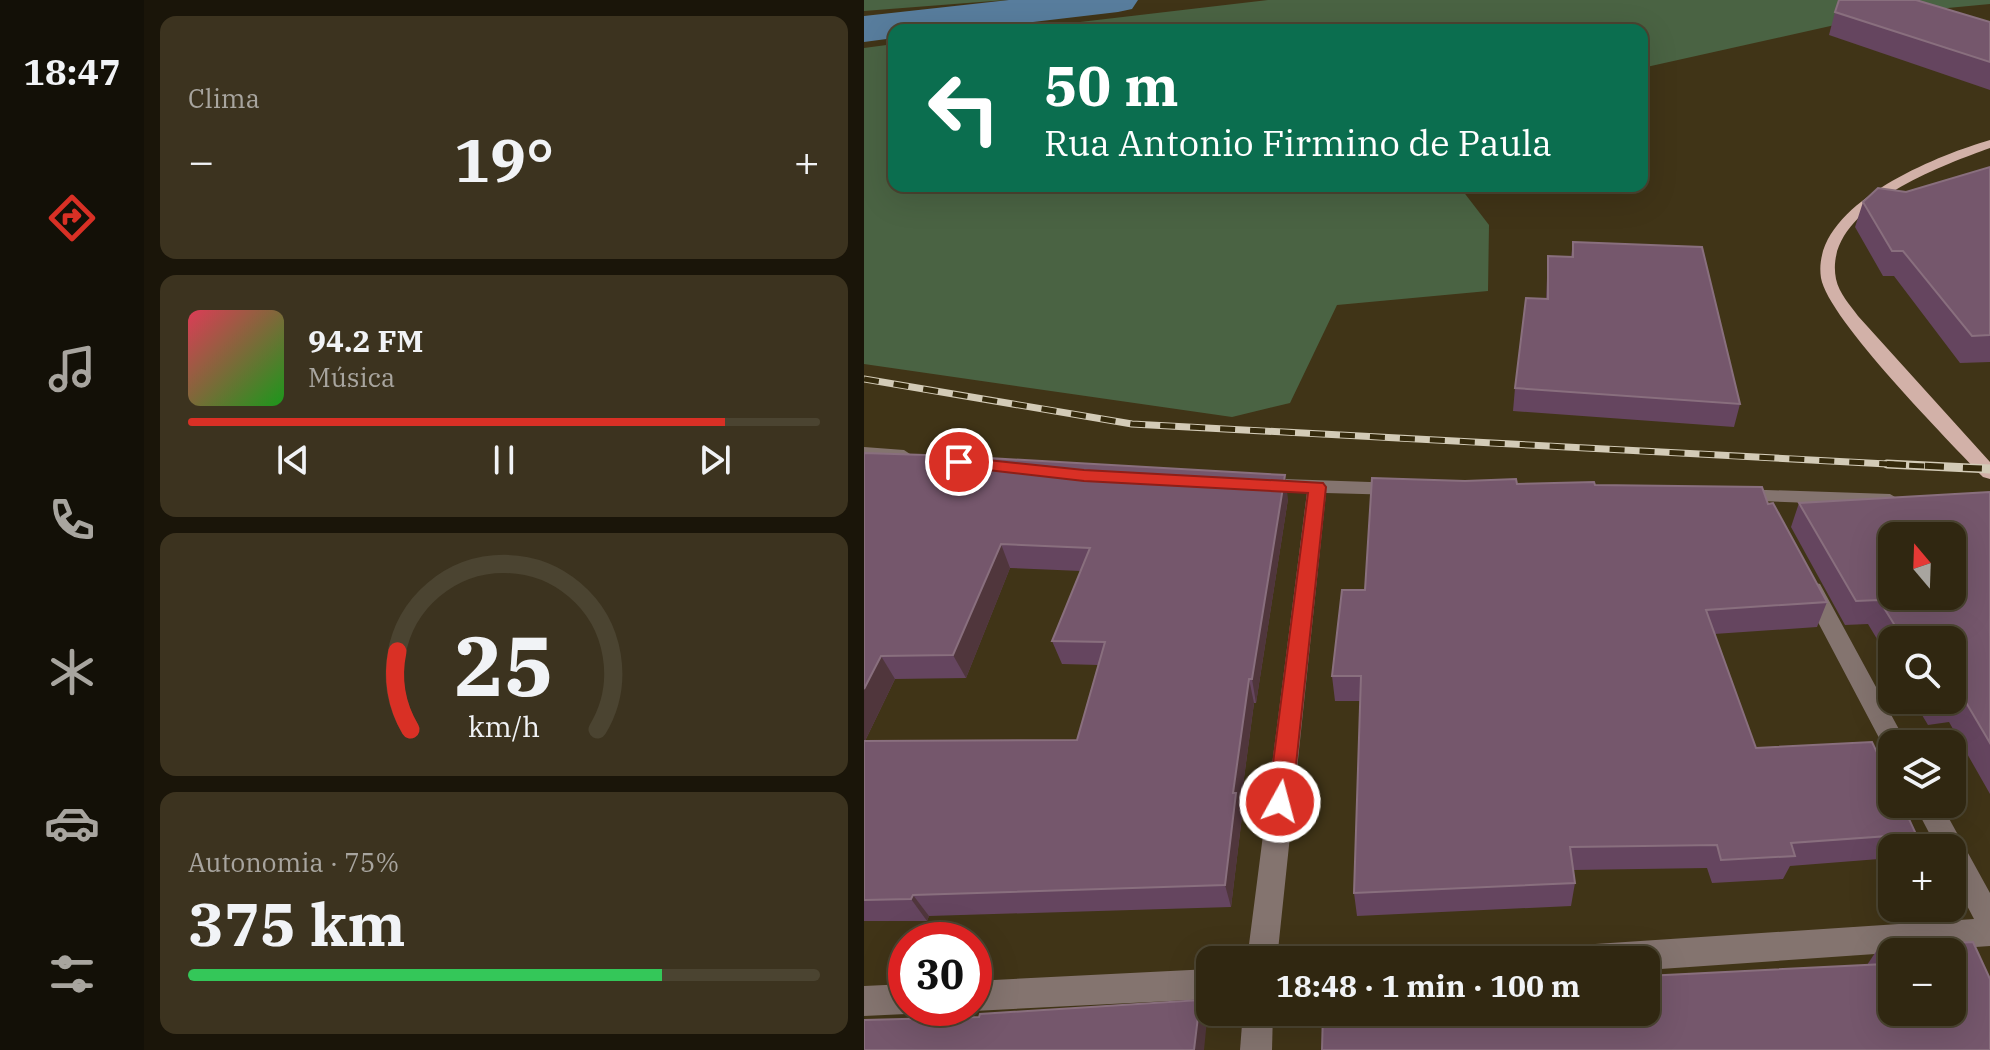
<!DOCTYPE html>
<html lang="pt">
<head>
<meta charset="utf-8">
<style>
  body { margin:0; font-family:"IBM Plex Serif",serif; background:#3c331f; color:#f1f3f6; height:100vh; display:flex; flex-direction:column; font-size:30px; white-space:nowrap }
  * { box-sizing:border-box; margin:0 }
  p { font-size:26px; color:#a8a59f }
  .icon { flex:none; width:44px; height:44px; fill:none; stroke:currentColor; stroke-width:2; stroke-linecap:round; stroke-linejoin:round }
  .map { position:relative; flex:1; overflow:hidden }
  .details { display:flex; flex-direction:column; gap:16px; padding:16px; background:#1a1509; width:720px }
  .details>* { flex:none }
  .hud { position:absolute; left:24px; top:24px; width:760px; height:168px; border-radius:16px; box-shadow:0 8px 32px #0002,0 0 0 2px #4b4431; background:#0b6e4f; color:#fff; overflow:hidden }
  .needle { width:52px; rotate:341deg }
  .controls { position:absolute; left:1014px; top:522px; display:grid; gap:16px }
  .controls a { display:grid; place-items:center; width:88px; height:88px; border-radius:16px; background:#302711; box-shadow:0 8px 32px #0002,0 0 0 2px #4b4431; font-size:40px }
  .speed { position:absolute; left:24px; top:922px; display:flex; gap:16px; font-size:40px; font-weight:700; text-align:center }
  .speed>* { display:grid; place-content:center; width:104px; height:104px; border-radius:50%; background:#302711; box-shadow:0 8px 32px #0002,0 0 0 2px #4b4431; line-height:1 }
  .speed .limit { border:12px solid #d22; background:#fff; color:#111 }
  .pin { position:absolute; display:grid; place-items:center; width:68px; height:68px; color:#fff; margin:-34px; border:4px solid #fff; border-radius:50%; box-shadow:0 2px 8px #0007 }
  .me { position:absolute; width:88px; margin:-44px; rotate:7deg; stroke-linejoin:round; filter:drop-shadow(0 0 6px #0008) }
  .turn { display:flex; align-items:center; gap:28px; height:168px; padding:0 24px; font-size:36px }
  .turn .icon { width:104px; height:104px; stroke-width:2.5 }
  .turn b { display:block; font-size:56px; line-height:68px }
  .big { font-size:60px; font-weight:700; line-height:1.1 }
  .details .widget { flex:1; display:flex; flex-direction:column; justify-content:center; gap:12px; min-width:0; padding:0 28px; border-radius:16px; background:#3c331f }
  .details .dial { align-items:center; gap:0 }
  .dial svg { height:208px; overflow:visible; fill:none; stroke:#4b4431; stroke-width:7; stroke-linecap:round; text-anchor:middle }
  .dial text { fill:#f1f3f6; stroke:none }
  .song { display:flex; align-items:center; gap:24px }
  .cover { width:96px; height:96px; border-radius:12px; background:linear-gradient(135deg,hsl(350 70% 55%),hsl(120 70% 35%)) }
  .played { height:8px; border-radius:4px; background:linear-gradient(90deg,#d93025 85%,#4b4431 85%) }
  .keys { display:flex; justify-content:space-around; direction:ltr }
  .heat { display:flex; justify-content:space-between; align-items:center; font-size:44px; direction:ltr }
  .charge { height:12px; border-radius:6px; background:linear-gradient(90deg,#34c759 75%,#4b4431 0) }
  .trip { position:absolute; left:332px; top:946px; width:464px; height:80px; border-radius:16px; background:#302711; box-shadow:0 8px 32px #0002,0 0 0 2px #4b4431; font-weight:700; line-height:80px; text-align:center }
  main { display:flex; flex:1; min-height:0 }
  .dock { display:flex; flex-direction:column; width:144px; justify-content:space-around; align-items:center; background:#131007; color:#a8a59f }
  .dock .icon { width:56px; height:56px }
  .dock .active { color:#d93025 }
  .dock b { font-size:36px; color:#f1f3f6 }
  .map>svg:first-child { display:block }
  .green { fill:#4a6343 }
  .lines { fill:none; stroke-linecap:round; stroke-linejoin:round }
  .river { fill:#587d9d; fill-rule:evenodd }
  .minor { fill:#84746f; fill-rule:evenodd }
  .major { fill:#d2b1a8; fill-rule:evenodd }
  .rail-far1-casing { stroke:#d3cbb7; stroke-width:7 }
  .rail-casing { stroke:#d3cbb7; stroke-width:9 }
  .rail-far1 { stroke:#352a0c; stroke-width:5; stroke-dasharray:15; stroke-linecap:butt }
  .rail { stroke:#352a0c; stroke-width:6; stroke-dasharray:19; stroke-linecap:butt }
  .wall { fill:#65455f; fill-rule:evenodd }
  .shaded-wall { fill:#50363c }
  .building { fill:#75576c; stroke:#896f7e; stroke-width:2; fill-rule:evenodd }
  .route { fill:#d93025; stroke:#8d1f18; stroke-width:2 }
</style>
</head>
<body>
<main>
<nav class="dock">
<b>18:47</b>
<svg class="icon active" aria-label="directions" viewBox="0 0 24 24"><path d="M12 3l9 9-9 9-9-9zM9 14v-3h6M13 9l2 2-2 2"/></svg>
<svg class="icon" aria-label="music" viewBox="0 0 24 24"><path d="M9 18V5l10-2v13"/><circle cx="6" cy="18" r="3"/><circle cx="16" cy="16" r="3"/></svg>
<svg class="icon" aria-label="phone" viewBox="0 0 24 24"><path d="M5 4h4l2 5-3 2q2 4 5 5l2-3 5 2v4C11 20 4 13 5 4z"/></svg>
<svg class="icon" aria-label="climate" viewBox="0 0 24 24"><path d="M12 3v18M4 7l16 10M4 17L20 7"/></svg>
<svg class="icon" aria-label="car" viewBox="0 0 24 24"><path d="M5 17H2v-5l4-1 3-4h7l3 4 3 1v5h-3M9 17h6M6 11h13"/><circle cx="7" cy="17" r="2"/><circle cx="17" cy="17" r="2"/></svg>
<svg class="icon" aria-label="filters" viewBox="0 0 24 24"><path d="M4 7h16M4 17h16"/><circle cx="9" cy="7" r="2"/><circle cx="15" cy="17" r="2"/></svg>
</nav>
<section class="details">
<div class="widget"><p>Clima</p>
<div class="heat"><a>−</a><b class="big">19°</b><a>+</a></div>
</div>
<div class="widget">
<div class="song"><i class="cover"></i><div><b>94.2 FM</b><p>Música</p></div></div>
<div class="played"></div>
<div class="keys"><svg class="icon" aria-label="previous" viewBox="0 0 24 24"><path d="M18 5L8 12l10 7zM5 5v14"/></svg><svg class="icon" aria-label="pause" viewBox="0 0 24 24"><path d="M8 5v14M16 5v14"/></svg><svg class="icon" aria-label="next" viewBox="0 0 24 24"><path d="M6 5l10 7-10 7zM19 5v14"/></svg></div>
</div>
<div class="widget dial"><svg viewBox="0 0 100 80">
<path d="M14 69A42 42 0 1 1 86 69"/>
<path d="M14 69A42 42 0 0 1 9 39" stroke="#d93025"/>
<text x="50" y="56" font-size="32" font-weight="700">25</text>
<text x="50" y="72" font-size="11">km/h</text>
</svg></div>
<div class="widget"><p>Autonomia · 75%</p><b class="big">375 km</b><div class="charge"></div></div>
</section>
<div class="map">
<svg width="1126" height="1050" viewBox="0 0 1126 1050">
  <rect width="100%" height="100%" fill="#403417"/>
  <g class="green">
    <path d="M0,0h142l-142,11z"/>
    <path d="M404,0h722v4l-106,10 -242,54v-38h-630z"/>
    <path d="M30,44v142h565l30,39 -1,66 -151,14 -47,98 -58,14 -368,-53v-316z"/>
  </g>
  <g class="lines">
    <path class="river" d="M145,0h129l-6,9 -14,3 -152,18h-72v8l-30,4v-26z"/>
    <g class="minor">
      <path d="M0,447l40,3 9,6 -9,6 -40,-3z"/>
      <path d="M395,478l139,5 10,6 -10,6 -72,-2 -49,467h-30l60,-468 -55,-4 -3,-4 3,-4z"/>
      <path d="M874,489l152,5 10,6 -10,6 -159,-6 -3,-5 3,-5z"/>
      <path d="M948,582l8,2 87,160h-15v9l-6,-2 -85,-161 3,-6z"/>
      <path d="M1050,804h27l49,89v53l-344,24v-10h-81l5,-10 10,-5 394,-26 -22,-42v-29h-15z"/>
      <path d="M346,969v30l-236,12 -8,-3h8v-27z"/>
      <path d="M42,984v24l11,2 -11,4 -42,2v-30z"/>
      <path d="M379,1012h30l-1,38h-32z"/>
    </g>
    <path class="major" d="M1126,140v8c-50,18 -168,61 -154,131 3,14 14,26 22,37l132,146v17l-7,-2c-33,-35 -155,-158 -162,-199 -11,-72 114,-122 169,-138z"/>
    <g class="rail-far1-casing">
      <path id="rail-far1" d="M0,379l268,45 793,42"/>
    </g>
    <g class="rail-casing">
      <path id="rail" d="M1023,464l103,5"/>
    </g>
    <use href="#rail-far1" class="rail-far1"/>
    <use href="#rail" class="rail"/>
  </g>
  <g class="wall">
    <path d="M971,12l155,10v68l-161,-55z"/>
    <path d="M1126,167v195l-30,1 -66,-87h-11l-28,-49 8,-25 43,-10z"/>
    <path d="M709,242l167,162 -6,23 -221,-16 2,-23 31,-89 2,-43 23,1z"/>
    <path d="M0,453l424,46 -32,204h-2l-14,105 2,8 -11,91 -302,9 -2,5h-63zM146,568l71,3 -29,70 10,23 36,1 -21,75 -212,1 30,-62 71,-1z"/>
    <path d="M653,484l78,1 173,19 59,98 -10,25 -103,7 42,114 160,86 -9,14h-15v10l-102,8 -7,13 -71,4 -5,-15 -134,2 2,13 -4,23 -214,10 -3,-23 7,-192h-26l-3,-25 33,-86z"/>
    <path d="M1126,492v302l-41,-72 -21,3 -15,-25h39v-60h-60v24l-24,-40 -23,1 -54,-98 8,-24z"/>
    <path d="M1015,947l111,32 -123,-14z"/>
  </g>
  <g class="shaded-wall">
    <path d="M421,475l3,24 -32,204 -4,-24z"/>
    <path d="M137,544l9,24 -44,110 -13,-23z"/>
    <path d="M17,656l14,23 -31,64v-54z"/>
    <path d="M385,679l5,24 -14,105 2,8 -11,91 -6,-22 8,-92z"/>
    <path d="M49,895l16,21 -2,5 -16,-22z"/>
    <path d="M336,1000l7,20 -3,30h-10z"/>
  </g>
  <g class="building">
    <path d="M975,0h77l74,22v40l-155,-50z"/>
    <path d="M1126,167v168l-18,1 -69,-85h-11l-29,-49 15,-14 28,4z"/>
    <path d="M709,242l129,5 38,157 -225,-16 11,-90 22,1v-43l25,1z"/>
    <path d="M0,453l91,3 330,19 -33,204h-3l-16,114h3l-11,92 -312,10 -2,4 -47,1v-159l213,-1 28,-98 -53,-1 38,-93 -89,-4 -48,111 -72,1 -17,33z"/>
    <path d="M508,478l93,3 51,-2 1,5 77,-2 1,3 167,2 6,17 5,-1 54,99 -121,8 50,138 116,-6 20,42v20h10l14,30 -125,9 4,13 -74,4 -4,-15 -147,2 5,36 -221,10 7,-217h-29l10,-86h23z"/>
    <path d="M1126,492v251l-26,-44 -22,2 -1,-1h11v-60h-48l-25,-40 -23,1 -57,-98zM1028,536h60v60h-60z"/>
    <path d="M1109,942l17,37v71h-668l1,-38h323v-36l239,-12 -6,-17zM1028,952h60v60h-60z"/>
    <path d="M336,1000l-6,50h-330v-30l115,-3 1,-3z"/>
  </g>
  <path class="route" d="M95,457l125,13 239,13 3,4 -34,315 -3,8 -9,3 -8,-3 -4,-8 40,-309 -224,-12 -131,-15 -2,-4z"/>
</svg>
<div class="controls">
<a><svg class="needle" viewBox="-14 -14 28 28"><path d="M0-13l5 13h-10z" fill="#e53935"/><path d="M0 13l5-13h-10z" fill="#a8a59f"/></svg></a>
<a><svg class="icon" aria-label="search" viewBox="0 0 24 24"><circle cx="10" cy="10" r="6"/><path d="M15 15l6 6"/></svg></a>
<a><svg class="icon" aria-label="layers" viewBox="0 0 24 24"><path d="M12 4l9 5-9 5-9-5zM3 14l9 5 9-5"/></svg></a>
<a>+</a>
<a>−</a>
</div>
<div class="speed"><div class="limit">30</div></div>
<div class="pin" style="left:95px;top:462px;background:#d93025"><svg class="icon" aria-label="arrive" viewBox="0 0 24 24"><path d="M6 21V4h12l-3 4 3 4H6"/></svg></div>
<svg class="me" style="left:416px;top:802px" viewBox="-20 -20 40 40"><circle r="17" fill="#d93025" stroke="#fff" stroke-width="3"/><path d="M0-11L8 9 0 5-8 9z" fill="#fff"/></svg>
<div class="trip">18:48 · 1 min · 100 m</div>
<div class="hud">
<div class="turn"><svg class="icon" aria-label="left" viewBox="0 0 24 24"><path d="M17 20v-9H6M10 6l-5 5 5 5"/></svg><div><b>50 m</b>Rua Antonio Firmino de Paula</div></div>
</div>
</div>
</main>
</body>
</html>
